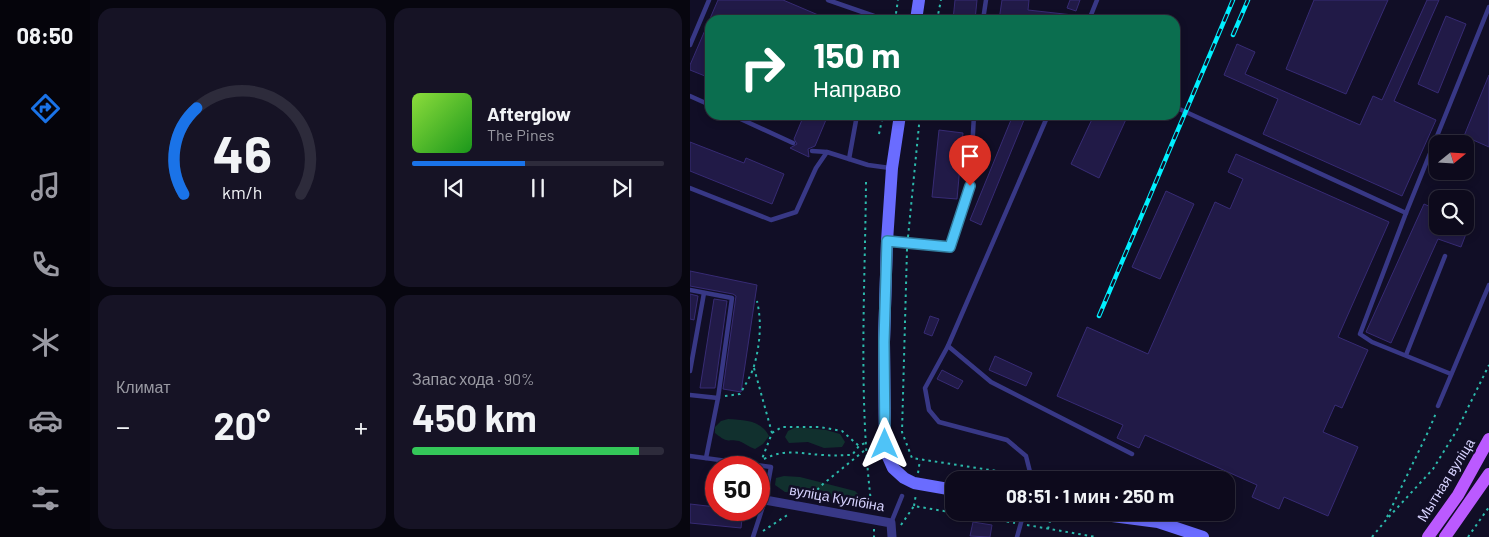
<!DOCTYPE html>
<html lang="ru">
<head>
<meta charset="utf-8">
<style>
  body { margin:0; font-family:Barlow,sans-serif; background:#161325; color:#f1f3f6; height:100vh; display:flex; flex-direction:column; font-size:19px; white-space:nowrap }
  * { box-sizing:border-box; margin:0 }
  p { font-size:16px; color:#9a9aa3 }
  .icon { flex:none; width:28px; height:28px; fill:none; stroke:currentColor; stroke-width:2; stroke-linecap:round; stroke-linejoin:round }
  .map { position:relative; flex:1; overflow:hidden }
  .panel { display:flex; flex-direction:column; gap:8px; padding:8px; background:#07060f; width:600px }
  .panel>* { flex:none }
  .banner { position:absolute; left:15px; top:15px; width:475px; height:105px; border-radius:15px; box-shadow:0 2px 8px #0003,0 0 0 1px #2d2b3b; background:#0b6e4f; color:#fff; overflow:hidden }
  .needle { width:32px; rotate:72deg }
  .buttons { position:absolute; left:739px; top:135px; display:grid; gap:10px }
  .buttons a { display:grid; place-items:center; width:45px; height:45px; border-radius:10px; background:#0d0a1c; box-shadow:0 2px 8px #0003,0 0 0 1px #2d2b3b; font-size:25px }
  .speed { position:absolute; left:15px; top:456px; display:flex; gap:10px; font-size:25px; font-weight:700; text-align:center }
  .speed>* { display:grid; place-content:center; width:65px; height:65px; border-radius:50%; background:#0d0a1c; box-shadow:0 2px 8px #0003,0 0 0 1px #2d2b3b; line-height:1 }
  .speed .limit { border:8px solid #d22; background:#fff; color:#111 }
  .pin { position:absolute; display:grid; place-items:center; width:42px; height:42px; color:#fff; margin:-51px -21px; border-radius:50% 50% 50% 0; rotate:-45deg; box-shadow:0 0 5px #0007 }
  .pin .icon { rotate:45deg }
  .me { position:absolute; width:55px; margin:-28px; rotate:0deg; stroke-linejoin:round; filter:drop-shadow(0 0 4px #0008) }
  .turn { display:flex; align-items:center; gap:18px; height:105px; padding:0 25px; font-size:22px }
  .turn .icon { width:65px; height:65px; stroke-width:2.5 }
  .turn b { display:block; font-size:35px; line-height:42px }
  .big { font-size:38px; font-weight:700; line-height:1.1 }
  .panel .tile { flex:1; display:flex; flex-direction:column; justify-content:center; gap:8px; min-width:0; padding:0 18px; border-radius:15px; background:#161325 }
  .panel .dial { align-items:center; gap:0 }
  .dial svg { height:130px; overflow:visible; fill:none; stroke:#2d2b3b; stroke-width:7; stroke-linecap:round; text-anchor:middle }
  .dial text { fill:#f1f3f6; stroke:none }
  .song { display:flex; align-items:center; gap:15px }
  .cover { width:60px; height:60px; border-radius:8px; background:linear-gradient(135deg,hsl(90 70% 55%),hsl(120 70% 35%)) }
  .played { height:5px; border-radius:2px; background:linear-gradient(90deg,#1a73e8 45%,#2d2b3b 45%) }
  .keys { display:flex; justify-content:space-around; direction:ltr }
  .heat { display:flex; justify-content:space-between; align-items:center; font-size:28px; direction:ltr }
  .charge { height:8px; border-radius:4px; background:linear-gradient(90deg,#34c759 90%,#2d2b3b 0) }
  .panel .tiles { flex:1; display:grid; gap:8px; grid-template-columns:repeat(2,1fr) }
  .trip { position:absolute; left:255px; top:471px; width:290px; height:50px; border-radius:15px; background:#0d0a1c; box-shadow:0 2px 8px #0003,0 0 0 1px #2d2b3b; font-weight:700; line-height:50px; text-align:center }
  main { display:flex; flex:1; min-height:0 }
  .tabs { display:flex; flex-direction:column; width:90px; justify-content:space-around; align-items:center; background:#05040b; color:#9a9aa3 }
  .tabs .icon { width:35px; height:35px }
  .tabs .on { color:#1a73e8 }
  .tabs b { font-size:22px; color:#f1f3f6 }
  .map>svg:first-child { display:block }
  .green { fill:#11302e }
  .building { fill:#211a47; stroke:#372b74 }
  .lines { fill:none; stroke-linecap:round; stroke-linejoin:round }
  .path { stroke:#2cbaac; stroke-width:2; stroke-dasharray:2.5 4; stroke-linecap:butt }
  .lane { stroke:#383886; stroke-width:4.5 }
  .street { stroke:#383886; stroke-width:9 }
  .secondary { stroke:#6a6cff; stroke-width:12 }
  .primary { stroke:#bb5aff; stroke-width:12 }
  .rail-casing { stroke:#00effe; stroke-width:4.5 }
  .rail { stroke:#110e26; stroke-width:2.5; stroke-dasharray:8; stroke-linecap:butt }
  .route-casing { stroke:#337fa1; stroke-width:12 }
  .route { stroke:#4fc3f7; stroke-width:9 }
  .labels { text-anchor:middle; stroke-width:5; stroke-linejoin:round; paint-order:stroke }
  .street-label { font-size:14px; fill:#d7d3ff; stroke:#110e26 }
</style>
</head>
<body>
<main>
<nav class="tabs">
<b>08:50</b>
<svg class="icon on" aria-label="directions" viewBox="0 0 24 24"><path d="M12 3l9 9-9 9-9-9zM9 14v-3h6M13 9l2 2-2 2"/></svg>
<svg class="icon" aria-label="music" viewBox="0 0 24 24"><path d="M9 18V5l10-2v13"/><circle cx="6" cy="18" r="3"/><circle cx="16" cy="16" r="3"/></svg>
<svg class="icon" aria-label="phone" viewBox="0 0 24 24"><path d="M5 4h4l2 5-3 2q2 4 5 5l2-3 5 2v4C11 20 4 13 5 4z"/></svg>
<svg class="icon" aria-label="climate" viewBox="0 0 24 24"><path d="M12 3v18M4 7l16 10M4 17L20 7"/></svg>
<svg class="icon" aria-label="car" viewBox="0 0 24 24"><path d="M5 17H2v-5l4-1 3-4h7l3 4 3 1v5h-3M9 17h6M6 11h13"/><circle cx="7" cy="17" r="2"/><circle cx="17" cy="17" r="2"/></svg>
<svg class="icon" aria-label="filters" viewBox="0 0 24 24"><path d="M4 7h16M4 17h16"/><circle cx="9" cy="7" r="2"/><circle cx="15" cy="17" r="2"/></svg>
</nav>
<section class="panel">
<div class="tiles">
<div class="tile dial"><svg viewBox="0 0 100 80">
<path d="M14 69A42 42 0 1 1 86 69"/>
<path d="M14 69A42 42 0 0 1 22 16" stroke="#1a73e8"/>
<text x="50" y="56" font-size="32" font-weight="700">46</text>
<text x="50" y="72" font-size="11">km/h</text>
</svg></div>
<div class="tile">
<div class="song"><i class="cover"></i><div><b>Afterglow</b><p>The Pines</p></div></div>
<div class="played"></div>
<div class="keys"><svg class="icon" aria-label="previous" viewBox="0 0 24 24"><path d="M18 5L8 12l10 7zM5 5v14"/></svg><svg class="icon" aria-label="pause" viewBox="0 0 24 24"><path d="M8 5v14M16 5v14"/></svg><svg class="icon" aria-label="next" viewBox="0 0 24 24"><path d="M6 5l10 7-10 7zM19 5v14"/></svg></div>
</div>
<div class="tile"><p>Климат</p>
<div class="heat"><a>−</a><b class="big">20°</b><a>+</a></div>
</div>
<div class="tile"><p>Запас хода · 90%</p><b class="big">450 km</b><div class="charge"></div></div>
</div>
</section>
<div class="map">
<svg width="799" height="537" viewBox="0 0 799 537">
  <rect width="100%" height="100%" fill="#110e26"/>
  <g class="green">
    <path d="M38,419c16,1 33,1 41,17l-6,8 -8,5c-6,-2 -11,-6 -16,-8 -13,-3 -9,4 -24,-8v-6l6,-6z"/>
    <path d="M106,427l30,3 14,4 5,8 -3,5 -18,1 -16,-6 -19,1 -4,-6 3,-6z"/>
    <path d="M94,476l16,1 55,14 6,6 -1,5 -6,1 -33,-8 -36,-3 -10,-7 1,-7z"/>
  </g>
  <g class="building">
    <path d="M28,0h65l47,20h-120v58l-20,-8v-5z"/>
    <path d="M265,0h22l-2,20h-22z"/>
    <path d="M312,0h27l-1,10 45,5v5h-74z"/>
    <path d="M380,0h10l-4,11 -9,-3z"/>
    <path d="M624,0h74l-42,94 -60,-25z"/>
    <path d="M737,0h12l-45,101 42,19 -34,76 -139,-62 15,-35 -54,-24 13,-31 18,8 -10,22 115,51 13,-29 9,4z"/>
    <path d="M756,16l20,8 -28,69 -20,-9z"/>
    <path d="M799,75v72l-25,-11z"/>
    <path d="M114,115h24l-13,31 -7,3 1,8 -19,-9 7,-4 -3,-5z"/>
    <path d="M323,115l11,5 -43,105 -11,-5z"/>
    <path d="M404,115h34l-29,63 -28,-14z"/>
    <path d="M249,130l24,3 -6,66 -25,-2z"/>
    <path d="M0,142l54,21 2,-5 38,16 -12,30 -82,-33z"/>
    <path d="M546,154l153,68 -51,115 30,13 -26,58 -7,-3 -12,27 35,15 -30,69 -44,-19 -5,12 -27,-12 5,-12 -112,-50 -6,13 -22,-10 6,-13 -66,-29 30,-69 61,27 67,-152 15,7 13,-30 -15,-7z"/>
    <path d="M476,191l28,13 -34,75 -28,-12z"/>
    <path d="M734,204l14,6v16h31l-8,21 -23,-8 -47,104 -25,-11z"/>
    <path d="M0,271l67,14 -16,107 -18,-3 13,-93 -3,-2 -43,-8z"/>
    <path d="M0,294l8,2 -4,24 -4,-1z"/>
    <path d="M24,299l13,2 -12,87h-15z"/>
    <path d="M240,316l9,3 -7,17 -8,-3z"/>
    <path d="M305,356l37,17 -6,13 -37,-16z"/>
    <path d="M252,370l21,11 -5,8 -21,-10z"/>
    <path d="M0,504l26,3v3h27l-2,18 -51,-5z"/>
    <path d="M283,522l19,3 -2,12 -20,-1z"/>
  </g>
  <g class="lines">
    <g class="path">
      <path d="M205,20l3,-20"/>
      <path d="M247,20l4,-20"/>
      <path d="M189,134l4,-19"/>
      <path d="M176,182c-1,109 -8,219 6,328"/>
      <path d="M218,237l12,-122"/>
      <path d="M217,249l-5,183 10,26 111,17"/>
      <path d="M64,368l18,65 -10,26"/>
      <path d="M35,396l15,-2c5,-9 11,-18 14,-28 6,-21 8,-44 3,-65"/>
      <path d="M82,433l10,-6h38l22,4 17,15"/>
      <path d="M74,459c22,-11 37,-5 59,-4 10,1 19,0 29,0l7,-9 6,-3"/>
      <path d="M228,473l2,-13"/>
      <path d="M118,499l15,-15 42,-34"/>
      <path d="M224,506l2,-12"/>
      <path d="M697,517l41,-85 8,-19"/>
      <path d="M211,525l13,-19 101,17"/>
      <path d="M337,525l69,12"/>
      <path d="M184,529v8"/>
      <path d="M358,529l3,-12"/>
      <path d="M73,531l26,-17"/>
      <path d="M682,537l14,-17 47,-51 24,-39 32,-65"/>
      <path d="M778,537l21,-30"/>
    </g>
    <g class="lane">
      <path d="M138,0l46,16 -1,4"/>
      <path d="M293,20l3,-20"/>
      <path d="M399,20l8,-20"/>
      <path d="M0,45l19,-45"/>
      <path d="M0,96l20,9"/>
      <path d="M485,107l231,106 83,-206"/>
      <path d="M42,115l61,28"/>
      <path d="M122,151l15,1 41,13 22,3"/>
      <path d="M159,159l8,-44"/>
      <path d="M0,188l81,32 25,-8 20,-44 11,-16"/>
      <path d="M716,213l-46,121 12,8 79,32"/>
      <path d="M198,241l62,6 20,-61 4,-71"/>
      <path d="M0,290l42,8 -14,100 -12,60"/>
      <path d="M258,346l100,-231"/>
      <path d="M716,355l39,-99"/>
      <path d="M0,371l14,-78"/>
      <path d="M0,395l28,3"/>
      <path d="M748,406l51,-121"/>
      <path d="M0,456l81,11 -6,33 -12,37"/>
      <path d="M342,480l-6,-24 -19,-16 -68,-18 -10,-12 -4,-22 23,-42 43,36 141,72"/>
      <path d="M201,523l11,-27"/>
      <path d="M327,537l7,-25"/>
    </g>
    <path class="street" d="M75,500l126,23 1,14"/>
    <g class="secondary">
      <path d="M226,20l3,-20"/>
      <path d="M210,115l-8,53 -5,73 -3,101 1,108 8,18 11,10 10,5 40,7"/>
      <path d="M392,512l76,10 45,15"/>
    </g>
    <g class="primary">
      <path d="M738,537l30,-42 31,-56"/>
      <path d="M755,537l44,-63"/>
    </g>
    <g class="rail-casing">
      <g id="rail">
        <path d="M543,35l15,-35"/>
        <path d="M409,316l134,-316"/>
      </g>
    </g>
    <use href="#rail" class="rail"/>
  </g>
  <g class="lines">
    <g class="route-casing">
      <path id="route" d="M195,444l-1,-102 3,-101 63,6 20,-61"/>
    </g>
    <use href="#route" class="route"/>
  </g>
  <g class="labels">
    <g class="street-label">
      <text transform="translate(756 480) rotate(-58)" y="5">Мытная вуліца</text>
      <text transform="translate(147 498) rotate(10)" y="5">вуліца Кулібіна</text>
    </g>
  </g>
</svg>
<div class="buttons">
<a><svg class="needle" viewBox="-14 -14 28 28"><path d="M0-13l5 13h-10z" fill="#e53935"/><path d="M0 13l5-13h-10z" fill="#9a9aa3"/></svg></a>
<a><svg class="icon" aria-label="search" viewBox="0 0 24 24"><circle cx="10" cy="10" r="6"/><path d="M15 15l6 6"/></svg></a>
</div>
<div class="speed"><div class="limit">50</div></div>
<div class="pin" style="left:280px;top:186px;background:#d93025"><svg class="icon" aria-label="arrive" viewBox="0 0 24 24"><path d="M6 21V4h12l-3 4 3 4H6"/></svg></div>
<svg class="me" style="left:195px;top:444px" viewBox="-20 -20 40 40"><path d="M0-17L14 15 0 8-14 15z" fill="#4fc3f7" stroke="#fff" stroke-width="4"/></svg>
<div class="trip">08:51 · 1 мин · 250 m</div>
<div class="banner">
<div class="turn"><svg class="icon" aria-label="right" viewBox="0 0 24 24"><path d="M7 20v-9h11M14 6l5 5-5 5"/></svg><div><b>150 m</b>Направо</div></div>
</div>
</div>
</main>
</body>
</html>
